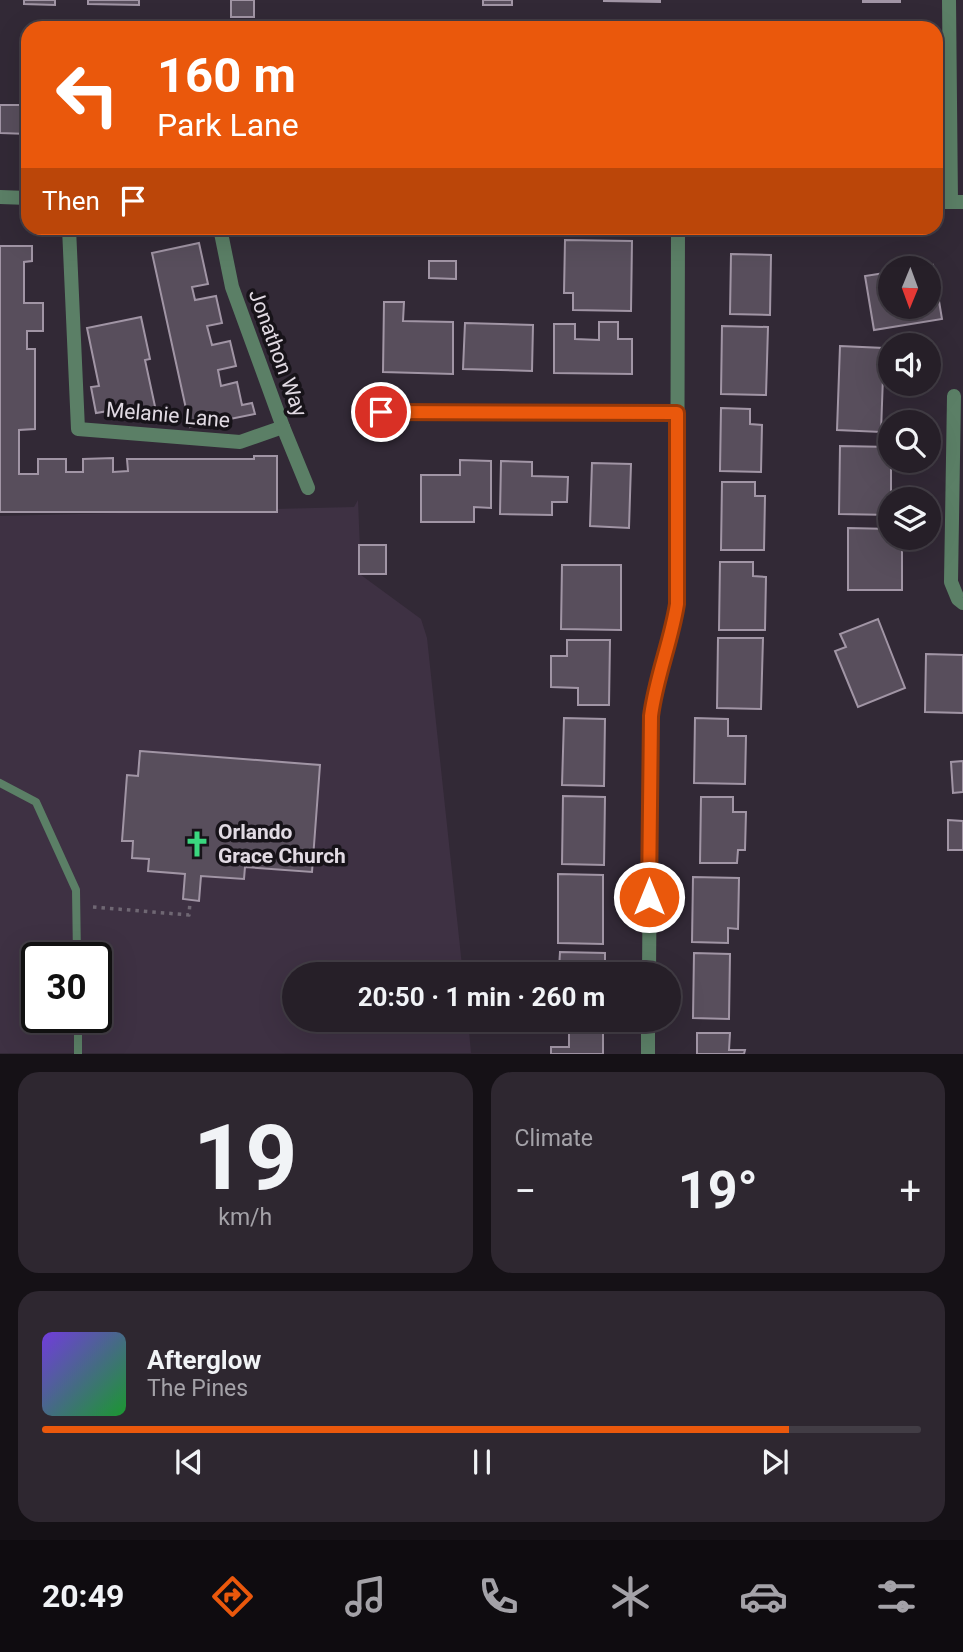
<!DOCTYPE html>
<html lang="en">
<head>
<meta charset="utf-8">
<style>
  body { margin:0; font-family:Roboto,sans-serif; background:#2e2730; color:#f1f3f6; height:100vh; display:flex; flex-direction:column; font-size:26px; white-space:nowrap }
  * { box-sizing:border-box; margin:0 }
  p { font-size:23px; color:#a4a2a8 }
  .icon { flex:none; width:38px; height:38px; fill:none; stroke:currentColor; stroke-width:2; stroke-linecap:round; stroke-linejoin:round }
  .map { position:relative; height:1054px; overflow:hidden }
  .side { display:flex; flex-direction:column; gap:18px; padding:18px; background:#151116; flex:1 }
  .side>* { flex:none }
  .top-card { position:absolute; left:21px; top:21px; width:922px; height:214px; border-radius:21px; box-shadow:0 7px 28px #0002,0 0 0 2px #423d45; background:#ea580c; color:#fff; overflow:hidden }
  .needle { width:46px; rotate:181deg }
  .fabs { position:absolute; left:878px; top:256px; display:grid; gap:14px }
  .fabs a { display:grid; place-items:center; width:63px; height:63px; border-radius:50%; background:#261f28; box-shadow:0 7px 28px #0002,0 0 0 2px #423d45; font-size:35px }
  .speed { position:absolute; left:21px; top:942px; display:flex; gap:14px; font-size:35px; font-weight:700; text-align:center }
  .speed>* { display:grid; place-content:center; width:91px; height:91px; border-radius:50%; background:#261f28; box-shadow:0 7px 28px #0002,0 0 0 2px #423d45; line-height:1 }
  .speed .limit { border:4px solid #111; border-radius:10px; background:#fff; color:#111 }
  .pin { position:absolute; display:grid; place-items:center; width:60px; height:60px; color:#fff; margin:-30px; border:4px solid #fff; border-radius:50%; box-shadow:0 2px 7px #0007 }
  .me { position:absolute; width:77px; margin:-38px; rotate:0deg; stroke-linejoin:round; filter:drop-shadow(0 0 5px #0008) }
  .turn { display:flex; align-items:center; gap:24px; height:147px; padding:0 21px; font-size:32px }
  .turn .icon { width:91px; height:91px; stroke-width:2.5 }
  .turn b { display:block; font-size:49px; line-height:60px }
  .then { display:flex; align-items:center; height:66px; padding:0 21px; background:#0003; gap:14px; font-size:26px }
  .big { font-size:52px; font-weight:700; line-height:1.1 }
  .side .tile { flex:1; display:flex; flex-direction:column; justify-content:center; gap:10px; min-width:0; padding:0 24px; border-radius:21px; background:#2e2730 }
  .side .dial { align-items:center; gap:0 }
  .dial b { font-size:91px; line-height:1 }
  .song { display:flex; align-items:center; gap:21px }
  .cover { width:84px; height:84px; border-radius:10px; background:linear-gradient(135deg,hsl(260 70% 55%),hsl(130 70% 35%)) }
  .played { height:7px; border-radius:4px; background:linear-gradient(90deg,#ea580c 85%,#423d45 85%) }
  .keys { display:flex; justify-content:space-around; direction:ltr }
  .heat { display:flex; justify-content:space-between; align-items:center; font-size:38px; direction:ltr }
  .side .tiles { flex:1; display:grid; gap:18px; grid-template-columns:1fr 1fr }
  .tile:last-child { grid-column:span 2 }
  .trip { position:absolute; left:282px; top:962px; width:399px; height:70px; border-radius:35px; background:#261f28; box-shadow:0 7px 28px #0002,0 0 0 2px #423d45; font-weight:700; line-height:70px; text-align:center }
  .menu { display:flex; height:112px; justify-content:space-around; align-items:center; background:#0f0c10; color:#a4a2a8 }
  .menu .icon { width:49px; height:49px }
  .menu .current { color:#ea580c }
  .menu b { font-size:32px; color:#f1f3f6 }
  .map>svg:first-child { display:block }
  .built { fill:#3e3143; fill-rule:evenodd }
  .building { fill:#584e5c; stroke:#a195a5; stroke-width:2 }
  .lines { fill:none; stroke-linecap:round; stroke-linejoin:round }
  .path { stroke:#6f6773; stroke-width:3.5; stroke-dasharray:3.5 5; stroke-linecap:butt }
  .service { stroke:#5b7f66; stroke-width:8 }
  .minor { stroke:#5b7f66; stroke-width:14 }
  .tertiary { stroke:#5b7f66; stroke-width:14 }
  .route-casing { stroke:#983908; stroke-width:18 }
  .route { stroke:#ea580c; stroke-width:12 }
  .labels { text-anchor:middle; stroke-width:7; stroke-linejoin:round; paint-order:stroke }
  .street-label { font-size:21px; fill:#e1dae3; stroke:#171319 }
  .poi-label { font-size:21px; font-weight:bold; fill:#e1dae3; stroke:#171319; text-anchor:start }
</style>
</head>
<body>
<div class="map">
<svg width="963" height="1054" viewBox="0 0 963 1054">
  <rect width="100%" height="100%" fill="#322936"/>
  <path class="built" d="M358,500l3,75 60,44 6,19 36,337h-169v45h174l3,33h-471v-537l354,-9zM37,957h59v60h-59z"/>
  <g class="building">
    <path d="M24,0h31v5l-31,-1z"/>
    <path d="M88,0h51v5l-51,-1z"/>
    <rect x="231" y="0" width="23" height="17"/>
    <rect x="483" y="0" width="29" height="5"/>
    <path d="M604,0h56v2l-56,-1z"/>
    <rect x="863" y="0" width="37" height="2"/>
    <path d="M864,21l41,1v6h-41z"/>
    <path d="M24,90h4v44l-28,-1v-28h23z"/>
    <path d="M565,240l67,1 -1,70 -58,-1v-17h-9z"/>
    <path d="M199,243l9,41 -16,3 3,13 21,-4 6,27 -15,3 5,19 18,-4 6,25 -18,4 3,16 16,-4 5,23 10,-2 3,11 -65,13 -38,-174z"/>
    <path d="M0,246h32v15l-8,1v41h19v28h-16v18h8v80l-16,1v44h19v-15h28v13h17v-13l30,-1v14l15,-1 -1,-12h127v-3h23v56h-277z"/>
    <path d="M731,254l40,1 -1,60 -40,-1z"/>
    <path d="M429,261h27v18l-27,-1z"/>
    <path d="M933,265l9,54 -68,11 -9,-54 26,-4v34h38v-38h-14z"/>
    <path d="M384,302h20l-1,19 50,1v52l-70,-2z"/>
    <path d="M141,317l9,42 -5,1 11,51 -40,8 -2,-9 -18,3 -5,-26 8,-1 -12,-58z"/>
    <path d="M599,322h19v17h14v35l-78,-1v-49h21v15l24,1z"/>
    <path d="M465,323l68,2 -1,46 -69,-2z"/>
    <path d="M722,326l46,1 -2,68 -45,-1z"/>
    <path d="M840,346l44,2 -3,84 -44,-2z"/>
    <path d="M721,408l29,1v15l12,1 -1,47 -41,-1z"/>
    <path d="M840,446l51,1v68l-52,-1z"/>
    <path d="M460,460l31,1v47l-17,-1v15h-53v-47h39z"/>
    <path d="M501,461l31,1v14l36,1 -1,25h-15v13l-52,-1z"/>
    <path d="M592,463l39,1 -2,64 -39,-2z"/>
    <path d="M722,482h33v14h10l-1,54h-43z"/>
    <path d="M848,528l43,1v8h11v53h-54z"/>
    <rect x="359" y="545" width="27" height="29"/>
    <path d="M720,562h33v14l13,1 -1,53h-46z"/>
    <path d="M562,565h59v65l-60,-1z"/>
    <path d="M878,619l27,69 -47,19 -23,-56 11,-4 -6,-13z"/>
    <path d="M718,638h45l-2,71 -44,-1z"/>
    <path d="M567,640h43l-1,65h-31v-17l-27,-1v-31h16z"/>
    <path d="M926,654l37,1v58l-38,-1z"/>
    <path d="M564,718l41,1 -1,67 -42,-1z"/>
    <path d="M695,718l33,1v17h18l-1,48 -51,-1z"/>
    <path d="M140,751l180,14 -8,107 -67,-5 -1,12 -43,-3 -2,25 -16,-2 2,-25 -37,-3 1,-12 -17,-1 1,-17h-11l5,-66 11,1z"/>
    <path d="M963,761v31l-10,1 -2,-31z"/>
    <path d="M563,796l42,1 -1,68 -42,-1z"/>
    <path d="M701,797h32v15h13l-1,38h-7l-1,13h-37z"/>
    <path d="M948,820l15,1v29h-15z"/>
    <path d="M558,874l45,1v69l-45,-1z"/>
    <path d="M693,877l46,1 -1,51 -10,-1v15l-36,-1z"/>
    <path d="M560,952l45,1v22h-60v-6h14z"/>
    <path d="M694,953l36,1 -1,65 -36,-1z"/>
    <path d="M544,1020h60v2z"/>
    <path d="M569,1032h34v22h-52v-7h18z"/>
    <path d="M697,1033h33l-1,17h16l-1,4h-47z"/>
  </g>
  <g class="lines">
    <path class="path" d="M93,907l96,8 1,-13"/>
    <g class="service">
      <path d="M0,783l36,19 40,88 1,67"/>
      <path d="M78,1017v37"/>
    </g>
    <g class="minor">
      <path d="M949,0l2,202"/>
      <path d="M69,228l9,201 162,13 43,-15"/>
      <path d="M220,228l12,59 51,140 25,61"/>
      <path d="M954,396l-3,186 7,17 5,4"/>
      <path d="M381,412l296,1"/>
      <path d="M649,975l2,-259c5,-39 20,-74 26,-112l1,-376"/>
      <path d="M648,1054v-34"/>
    </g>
    <g class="tertiary">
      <path d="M0,197l28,1"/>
      <path d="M936,202h27"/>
    </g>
  </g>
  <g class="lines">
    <g class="route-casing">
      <path id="route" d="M381,412l296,1v191c-6,38 -21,73 -26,112l-2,181"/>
    </g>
    <use href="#route" class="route"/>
  </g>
  <defs>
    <g id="church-bare" transform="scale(2.1)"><path d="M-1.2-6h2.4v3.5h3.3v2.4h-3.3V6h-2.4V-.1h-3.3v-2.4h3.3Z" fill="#3ad77f" stroke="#171319" stroke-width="2.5" paint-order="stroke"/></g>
  </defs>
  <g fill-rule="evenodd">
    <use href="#church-bare" x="197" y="844"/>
  </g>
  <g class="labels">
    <g class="street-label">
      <text transform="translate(278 353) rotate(70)" y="7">Jonathon Way</text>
      <text transform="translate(168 415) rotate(5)" y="7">Melanie Lane</text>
    </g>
    <g class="poi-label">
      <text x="218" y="839">Orlando<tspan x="218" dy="24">Grace Church</tspan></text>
    </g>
  </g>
</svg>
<div class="fabs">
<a><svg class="needle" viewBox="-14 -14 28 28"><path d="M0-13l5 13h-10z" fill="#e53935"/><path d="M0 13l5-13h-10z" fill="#a4a2a8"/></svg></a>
<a><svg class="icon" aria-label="sound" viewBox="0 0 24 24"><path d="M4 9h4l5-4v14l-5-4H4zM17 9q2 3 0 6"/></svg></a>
<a><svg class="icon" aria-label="search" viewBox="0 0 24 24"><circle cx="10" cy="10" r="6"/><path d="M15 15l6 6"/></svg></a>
<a><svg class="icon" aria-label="layers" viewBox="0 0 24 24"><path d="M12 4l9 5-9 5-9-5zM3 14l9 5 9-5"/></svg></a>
</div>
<div class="speed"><div class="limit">30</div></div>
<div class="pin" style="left:381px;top:412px;background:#d93025"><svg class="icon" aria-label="arrive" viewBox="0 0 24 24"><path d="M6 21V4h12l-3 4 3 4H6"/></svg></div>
<svg class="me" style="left:649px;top:897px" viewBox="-20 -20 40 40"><circle r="17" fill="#ea580c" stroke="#fff" stroke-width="3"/><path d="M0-11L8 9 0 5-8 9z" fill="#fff"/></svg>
<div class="trip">20:50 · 1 min · 260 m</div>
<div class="top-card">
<div class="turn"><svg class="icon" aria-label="left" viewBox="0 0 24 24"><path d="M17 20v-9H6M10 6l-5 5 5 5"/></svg><div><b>160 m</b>Park Lane</div></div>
<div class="then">Then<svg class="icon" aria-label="arrive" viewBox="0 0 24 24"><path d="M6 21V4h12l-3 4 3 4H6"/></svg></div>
</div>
</div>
<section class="side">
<div class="tiles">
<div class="tile dial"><b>19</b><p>km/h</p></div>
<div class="tile"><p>Climate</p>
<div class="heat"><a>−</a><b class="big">19°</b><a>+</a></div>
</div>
<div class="tile">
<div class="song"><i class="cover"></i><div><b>Afterglow</b><p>The Pines</p></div></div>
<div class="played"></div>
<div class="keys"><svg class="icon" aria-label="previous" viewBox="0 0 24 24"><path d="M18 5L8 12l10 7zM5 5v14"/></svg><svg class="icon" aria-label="pause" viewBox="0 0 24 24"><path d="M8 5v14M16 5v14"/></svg><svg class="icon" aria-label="next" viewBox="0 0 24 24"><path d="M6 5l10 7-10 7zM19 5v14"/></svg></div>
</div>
</div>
</section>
<nav class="menu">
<b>20:49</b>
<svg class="icon current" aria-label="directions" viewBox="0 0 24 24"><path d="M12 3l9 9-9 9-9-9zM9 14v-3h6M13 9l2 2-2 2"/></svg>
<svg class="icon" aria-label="music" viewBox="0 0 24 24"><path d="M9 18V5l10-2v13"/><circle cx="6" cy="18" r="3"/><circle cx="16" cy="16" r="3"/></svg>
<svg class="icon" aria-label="phone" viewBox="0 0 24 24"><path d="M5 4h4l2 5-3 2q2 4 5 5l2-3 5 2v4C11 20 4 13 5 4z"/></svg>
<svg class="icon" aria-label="climate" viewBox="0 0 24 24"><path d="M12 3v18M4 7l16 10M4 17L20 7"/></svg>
<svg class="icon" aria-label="car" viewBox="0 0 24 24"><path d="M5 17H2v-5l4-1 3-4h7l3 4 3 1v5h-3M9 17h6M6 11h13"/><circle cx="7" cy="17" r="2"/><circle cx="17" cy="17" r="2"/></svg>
<svg class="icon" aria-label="filters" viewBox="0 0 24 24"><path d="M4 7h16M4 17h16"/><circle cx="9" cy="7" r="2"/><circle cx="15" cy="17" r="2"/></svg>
</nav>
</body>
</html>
